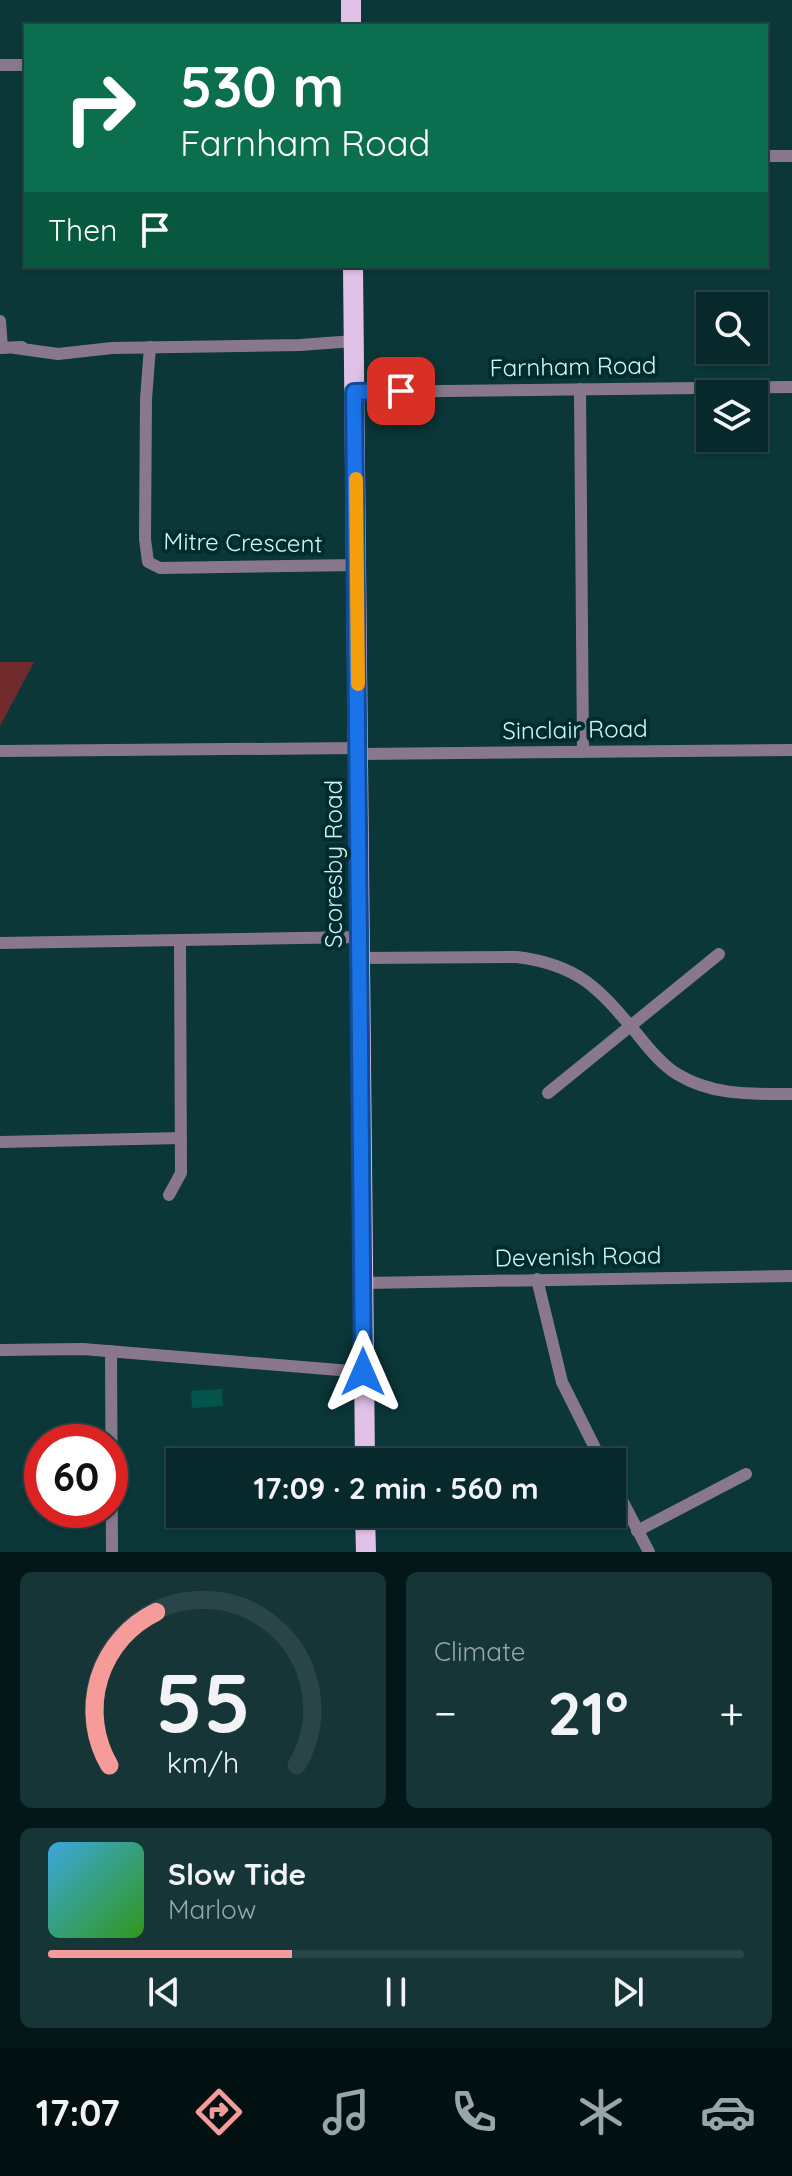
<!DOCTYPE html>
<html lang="en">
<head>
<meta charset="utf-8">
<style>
  body { margin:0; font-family:Quicksand,sans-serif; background:#163537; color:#f1f3f6; height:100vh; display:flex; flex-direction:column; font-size:30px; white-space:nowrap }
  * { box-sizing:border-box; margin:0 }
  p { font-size:26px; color:#98a6a9 }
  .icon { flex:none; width:44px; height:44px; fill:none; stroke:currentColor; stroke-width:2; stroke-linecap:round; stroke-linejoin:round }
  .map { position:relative; height:1552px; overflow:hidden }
  .drawer { display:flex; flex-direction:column; gap:20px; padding:20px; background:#041718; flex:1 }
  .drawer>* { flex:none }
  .guide { position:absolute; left:24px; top:24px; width:744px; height:244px; border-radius:0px; box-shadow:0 2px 6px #0004,0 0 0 2px #294547; background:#0b6e4f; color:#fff; overflow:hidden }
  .controls { position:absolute; left:696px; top:292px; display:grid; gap:16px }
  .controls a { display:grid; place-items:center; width:72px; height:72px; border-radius:0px; background:#08292b; box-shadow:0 2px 6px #0004,0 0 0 2px #294547; font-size:40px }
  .speed { position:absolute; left:24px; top:1424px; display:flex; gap:16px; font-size:40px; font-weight:700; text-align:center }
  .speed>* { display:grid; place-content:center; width:104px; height:104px; border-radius:50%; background:#08292b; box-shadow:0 2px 6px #0004,0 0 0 2px #294547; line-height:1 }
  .speed .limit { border:12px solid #d22; background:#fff; color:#111 }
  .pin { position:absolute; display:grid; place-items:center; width:68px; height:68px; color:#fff; margin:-34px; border-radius:16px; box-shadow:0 4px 12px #0006 }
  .me { position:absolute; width:88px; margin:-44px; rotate:0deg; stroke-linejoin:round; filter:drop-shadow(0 0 6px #0008) }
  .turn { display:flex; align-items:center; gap:28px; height:168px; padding:0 24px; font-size:36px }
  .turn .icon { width:104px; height:104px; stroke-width:2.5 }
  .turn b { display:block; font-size:56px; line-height:68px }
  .then { display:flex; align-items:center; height:76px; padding:0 24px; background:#0003; gap:16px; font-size:30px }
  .big { font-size:60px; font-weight:800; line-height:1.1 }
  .drawer .card { flex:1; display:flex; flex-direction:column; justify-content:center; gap:12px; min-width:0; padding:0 28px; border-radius:12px; background:#163537 }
  .drawer .dial { align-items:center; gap:0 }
  .dial svg { height:208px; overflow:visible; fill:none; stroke:#294547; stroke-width:7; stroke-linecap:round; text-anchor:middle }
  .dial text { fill:#f1f3f6; stroke:none }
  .song { display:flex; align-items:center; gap:24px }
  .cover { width:96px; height:96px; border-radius:12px; background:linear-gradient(135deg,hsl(200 70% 55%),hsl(110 70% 35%)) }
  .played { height:8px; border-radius:4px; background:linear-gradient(90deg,#f59b99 35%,#294547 35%) }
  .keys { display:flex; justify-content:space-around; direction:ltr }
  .heat { display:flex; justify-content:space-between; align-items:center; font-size:44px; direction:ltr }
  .drawer .tiles { flex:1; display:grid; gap:20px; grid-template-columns:1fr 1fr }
  .card:last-child { grid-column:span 2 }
  .trip { position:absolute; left:166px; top:1448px; width:460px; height:80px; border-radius:0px; background:#08292b; box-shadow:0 2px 6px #0004,0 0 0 2px #294547; font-weight:800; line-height:80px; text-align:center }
  .tabs { display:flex; height:128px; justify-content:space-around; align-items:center; background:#031011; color:#98a6a9 }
  .tabs .icon { width:56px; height:56px }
  .tabs .active { color:#f59b99 }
  .tabs b { font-size:36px; color:#f1f3f6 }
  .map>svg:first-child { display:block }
  .green { fill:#712b2d }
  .building { fill:#03554b }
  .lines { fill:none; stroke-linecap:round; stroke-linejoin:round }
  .street { stroke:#89788c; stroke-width:12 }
  .primary { stroke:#e2c1e8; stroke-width:20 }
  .route-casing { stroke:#114b97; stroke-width:20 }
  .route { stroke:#1a73e8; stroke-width:14 }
  .slow { stroke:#f59e0b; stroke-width:14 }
  .labels { text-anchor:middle; stroke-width:8; stroke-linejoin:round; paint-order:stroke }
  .street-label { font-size:24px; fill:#d0f5f7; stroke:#002c2f }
</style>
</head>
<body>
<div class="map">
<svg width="792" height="1552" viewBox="0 0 792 1552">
  <rect width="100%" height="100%" fill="#0b3739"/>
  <path class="green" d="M0,662h34l-34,64z"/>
  <path class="building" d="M222,1389l1,17 -31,2 -1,-17z"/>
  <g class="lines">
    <g class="street">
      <path d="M0,65h26"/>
      <path d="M766,156h26"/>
      <path d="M0,321l2,27"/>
      <path d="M150,347l-4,52 -1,140 3,23 12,6 197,-3"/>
      <path d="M0,348l22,-1"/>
      <path d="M15,348l43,6 54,-6 188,-3 54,-4"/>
      <path d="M580,389l3,363"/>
      <path d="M354,392l438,-5"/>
      <path d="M0,751l359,-3"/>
      <path d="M359,754l433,-4"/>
      <path d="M0,943l360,-6"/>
      <path d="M360,958l157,-1c63,8 82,32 121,78 11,14 24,30 39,39 36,22 75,20 115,20"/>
      <path d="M548,1093l171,-139"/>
      <path d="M0,1142l181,-4"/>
      <path d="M169,1195l12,-22 -1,-232"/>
      <path d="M537,1279l25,103 40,80"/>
      <path d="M364,1283l428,-7"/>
      <path d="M0,1350l83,-1 280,23"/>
      <path d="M111,1351l1,201"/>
      <path d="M612,1481l37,71"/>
      <path d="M637,1531l109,-57"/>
    </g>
    <g class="primary">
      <path d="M351,0v26"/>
      <path d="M353,266l12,1196"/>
      <path d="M365,1514l1,38"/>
    </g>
  </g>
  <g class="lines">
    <g class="route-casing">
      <path id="route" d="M363,1372l-9,-980 47,-1"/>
    </g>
    <use href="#route" class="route"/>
    <path class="slow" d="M356,479l2,205"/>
  </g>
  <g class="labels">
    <g class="street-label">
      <text transform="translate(573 367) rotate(-1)" y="8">Farnham Road</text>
      <text transform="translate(243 543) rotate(1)" y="8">Mitre Crescent</text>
      <text transform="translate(575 730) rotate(-1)" y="8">Sinclair Road</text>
      <text transform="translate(334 864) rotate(-90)" y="8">Scoresby Road</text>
      <text transform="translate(578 1257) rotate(-1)" y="8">Devenish Road</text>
    </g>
  </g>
</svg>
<div class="controls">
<a><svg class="icon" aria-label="search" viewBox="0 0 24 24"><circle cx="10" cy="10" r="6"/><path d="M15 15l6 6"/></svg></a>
<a><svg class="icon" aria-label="layers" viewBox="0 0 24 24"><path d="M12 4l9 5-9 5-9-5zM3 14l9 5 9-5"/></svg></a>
</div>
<div class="speed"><div class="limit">60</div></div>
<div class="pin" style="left:401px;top:391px;background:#d93025"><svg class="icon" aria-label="arrive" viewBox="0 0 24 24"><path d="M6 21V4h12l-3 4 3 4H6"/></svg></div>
<svg class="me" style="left:363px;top:1372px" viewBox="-20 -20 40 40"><path d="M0-17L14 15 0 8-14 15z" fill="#1a73e8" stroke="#fff" stroke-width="4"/></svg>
<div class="trip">17:09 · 2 min · 560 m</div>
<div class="guide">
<div class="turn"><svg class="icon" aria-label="right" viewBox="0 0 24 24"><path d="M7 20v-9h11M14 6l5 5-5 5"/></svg><div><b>530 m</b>Farnham Road</div></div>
<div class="then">Then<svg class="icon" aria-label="arrive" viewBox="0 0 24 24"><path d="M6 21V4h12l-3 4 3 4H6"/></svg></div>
</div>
</div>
<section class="drawer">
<div class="tiles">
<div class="card dial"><svg viewBox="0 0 100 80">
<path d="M14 69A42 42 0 1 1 86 69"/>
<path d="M14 69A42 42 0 0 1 32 10" stroke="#f59b99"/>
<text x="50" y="56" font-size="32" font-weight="700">55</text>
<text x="50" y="72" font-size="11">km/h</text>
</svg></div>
<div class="card"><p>Climate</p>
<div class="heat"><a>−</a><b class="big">21°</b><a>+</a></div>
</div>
<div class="card">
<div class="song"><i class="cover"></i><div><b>Slow Tide</b><p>Marlow</p></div></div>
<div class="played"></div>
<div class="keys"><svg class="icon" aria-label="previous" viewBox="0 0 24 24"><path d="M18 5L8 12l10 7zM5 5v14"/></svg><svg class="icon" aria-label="pause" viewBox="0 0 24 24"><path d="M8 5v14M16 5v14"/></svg><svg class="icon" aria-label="next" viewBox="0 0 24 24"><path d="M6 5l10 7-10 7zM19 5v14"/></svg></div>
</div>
</div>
</section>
<nav class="tabs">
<b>17:07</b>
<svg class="icon active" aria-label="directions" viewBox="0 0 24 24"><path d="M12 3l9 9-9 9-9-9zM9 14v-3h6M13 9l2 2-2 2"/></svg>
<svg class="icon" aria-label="music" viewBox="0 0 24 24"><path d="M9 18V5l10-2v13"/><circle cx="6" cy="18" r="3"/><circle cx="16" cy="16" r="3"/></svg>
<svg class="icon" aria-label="phone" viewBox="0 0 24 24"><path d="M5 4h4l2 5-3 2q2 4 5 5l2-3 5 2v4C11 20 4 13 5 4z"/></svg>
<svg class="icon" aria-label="climate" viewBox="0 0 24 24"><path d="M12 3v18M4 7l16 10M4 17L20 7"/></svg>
<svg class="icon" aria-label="car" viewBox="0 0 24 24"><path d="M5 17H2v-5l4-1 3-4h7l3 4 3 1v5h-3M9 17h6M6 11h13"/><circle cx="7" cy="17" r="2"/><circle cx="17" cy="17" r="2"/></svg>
</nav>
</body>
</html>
